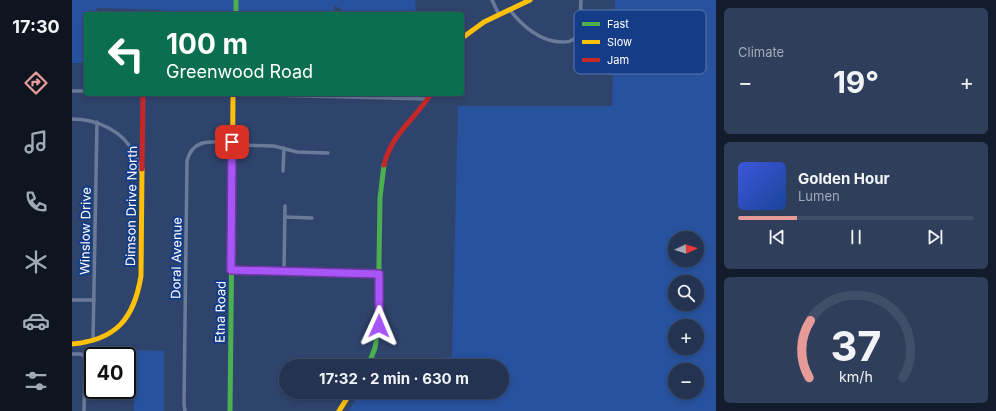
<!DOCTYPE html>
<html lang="en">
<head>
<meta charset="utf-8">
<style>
  body { margin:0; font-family:Inter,sans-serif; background:#2f3f5b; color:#f1f3f6; height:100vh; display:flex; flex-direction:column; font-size:15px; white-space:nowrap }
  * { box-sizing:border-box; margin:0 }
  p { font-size:13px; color:#a3aab7 }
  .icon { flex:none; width:22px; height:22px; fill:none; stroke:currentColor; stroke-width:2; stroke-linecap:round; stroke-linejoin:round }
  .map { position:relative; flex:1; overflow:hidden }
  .sheet { display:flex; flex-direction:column; gap:8px; padding:8px; background:#131c2d; width:280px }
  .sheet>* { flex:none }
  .top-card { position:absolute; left:12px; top:12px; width:380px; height:84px; border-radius:4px; box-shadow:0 2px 6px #0003,0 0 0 1px #404e68; background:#0b6e4f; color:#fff; overflow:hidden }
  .needle { width:26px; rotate:87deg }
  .fabs { position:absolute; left:596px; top:231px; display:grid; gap:8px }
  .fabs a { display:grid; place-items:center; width:36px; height:36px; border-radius:50%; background:#233351; box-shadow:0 2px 6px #0003,0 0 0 1px #404e68; font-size:20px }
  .speed { position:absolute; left:12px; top:347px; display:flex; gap:8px; font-size:20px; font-weight:700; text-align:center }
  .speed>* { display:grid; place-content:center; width:52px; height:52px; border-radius:50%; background:#233351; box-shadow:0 2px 6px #0003,0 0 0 1px #404e68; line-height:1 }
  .speed .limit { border:2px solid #111; border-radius:6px; background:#fff; color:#111 }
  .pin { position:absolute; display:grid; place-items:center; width:34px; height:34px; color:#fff; margin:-17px; border-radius:8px; box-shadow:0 2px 6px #0006 }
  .me { position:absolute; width:44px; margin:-22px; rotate:1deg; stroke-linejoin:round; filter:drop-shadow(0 0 3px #0008) }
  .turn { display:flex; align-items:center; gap:14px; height:84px; padding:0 16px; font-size:18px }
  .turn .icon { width:52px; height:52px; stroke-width:2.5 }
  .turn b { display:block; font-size:28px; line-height:34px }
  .big { font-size:30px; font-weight:700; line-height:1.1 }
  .sheet .widget { flex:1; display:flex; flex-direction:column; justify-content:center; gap:6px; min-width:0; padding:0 14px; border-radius:6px; background:#2f3f5b }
  .sheet .dial { align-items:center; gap:0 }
  .dial svg { height:104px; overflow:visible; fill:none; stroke:#404e68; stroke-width:7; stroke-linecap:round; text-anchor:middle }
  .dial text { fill:#f1f3f6; stroke:none }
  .song { display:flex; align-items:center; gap:12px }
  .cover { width:48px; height:48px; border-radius:6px; background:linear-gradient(135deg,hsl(230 70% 55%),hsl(220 70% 35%)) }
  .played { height:4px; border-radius:2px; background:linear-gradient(90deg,#e69b98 25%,#404e68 25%) }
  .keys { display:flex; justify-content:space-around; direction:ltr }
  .heat { display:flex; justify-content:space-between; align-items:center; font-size:22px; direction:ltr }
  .trip { position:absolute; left:207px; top:359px; width:230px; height:40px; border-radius:20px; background:#233351; box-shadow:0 2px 6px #0003,0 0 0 1px #404e68; font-weight:700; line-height:40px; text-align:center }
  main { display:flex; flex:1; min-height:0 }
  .tabs { display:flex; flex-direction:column; width:72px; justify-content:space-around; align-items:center; background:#0e1420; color:#a3aab7 }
  .tabs .icon { width:28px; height:28px }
  .tabs .selected { color:#e69b98 }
  .tabs b { font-size:18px; color:#f1f3f6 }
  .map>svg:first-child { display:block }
  .green { fill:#28529d; fill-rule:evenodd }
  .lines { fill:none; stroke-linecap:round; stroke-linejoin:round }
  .street { stroke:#6a7b9a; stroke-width:3.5 }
  .fast { stroke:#4caf50; stroke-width:5 }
  .slow { stroke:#ffc107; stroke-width:5 }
  .jam { stroke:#c62828; stroke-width:5 }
  .route-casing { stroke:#6d37a1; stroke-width:10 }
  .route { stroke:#a855f7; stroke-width:7 }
  .labels { text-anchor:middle; stroke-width:4; stroke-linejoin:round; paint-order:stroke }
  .street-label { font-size:13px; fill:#fff; stroke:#153c86 }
  .key { fill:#153c86; stroke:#5b76aa; stroke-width:1 }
  .key-label { font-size:11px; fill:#fff }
</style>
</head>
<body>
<main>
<nav class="tabs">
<b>17:30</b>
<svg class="icon selected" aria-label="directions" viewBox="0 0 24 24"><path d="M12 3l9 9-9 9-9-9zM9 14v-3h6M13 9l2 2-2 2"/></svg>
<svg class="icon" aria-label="music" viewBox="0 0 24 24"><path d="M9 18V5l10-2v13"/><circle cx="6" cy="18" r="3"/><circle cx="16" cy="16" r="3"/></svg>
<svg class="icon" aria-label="phone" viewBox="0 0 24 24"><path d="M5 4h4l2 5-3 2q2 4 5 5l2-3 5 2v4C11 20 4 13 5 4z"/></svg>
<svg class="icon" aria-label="climate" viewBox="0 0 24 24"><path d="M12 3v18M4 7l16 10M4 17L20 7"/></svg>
<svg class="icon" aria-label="car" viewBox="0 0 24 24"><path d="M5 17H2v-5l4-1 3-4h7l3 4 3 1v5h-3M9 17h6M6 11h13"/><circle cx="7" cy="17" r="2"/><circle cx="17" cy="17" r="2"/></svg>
<svg class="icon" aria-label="filters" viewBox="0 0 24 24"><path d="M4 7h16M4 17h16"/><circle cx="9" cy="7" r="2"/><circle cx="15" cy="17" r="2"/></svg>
</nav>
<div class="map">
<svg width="644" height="411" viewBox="0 0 644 411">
  <rect width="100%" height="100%" fill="#2f446c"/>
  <g class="green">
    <path d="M0,0h344c-2,7 -1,10 4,14h-74l-5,-5 -7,-3v6l-121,-1v3h-51v-4l-65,-2 -1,6h-10v48l-1,1h-13z"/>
    <path d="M543,0h101v411h-367l11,-19h142v-26h-128l5,-4 30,1 30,-5 13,-1 6,-251h154zM603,238h22v22h-22zM603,282h22v22h-22zM603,326h22v22h-22zM603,370h22v22h-22z"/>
    <path d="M63,350l29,1v60h-30z"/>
  </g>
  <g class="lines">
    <g class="street">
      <path d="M420,0l7,15"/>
      <path d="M438,10c12,16 31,32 52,32 5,0 10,0 14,-5 7,-10 4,-25 5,-37"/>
      <path d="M0,91h14"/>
      <path d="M146,94l210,5"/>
      <path d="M0,119c25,0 52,12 63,36 3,5 4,12 6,18"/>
      <path d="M160,145l42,1 23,6 31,1"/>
      <path d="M211,171l1,-23"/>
      <path d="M213,217l27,1"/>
      <path d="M159,270l148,4"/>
      <path d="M212,272l1,-66"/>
      <path d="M0,300h22"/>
      <path d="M21,341l4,-219"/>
      <path d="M0,354h9l4,3 -1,54"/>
      <path d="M113,411l-1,-7 3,-243c6,-24 26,-19 45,-19"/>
    </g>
    <g class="fast">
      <path d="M164,0v14"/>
      <path d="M296,366l7,-18 3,-20 2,-130 4,-33"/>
      <path d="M158,411l2,-184"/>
    </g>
    <g class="slow">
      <path d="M390,38l22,-16 46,-22"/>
      <path d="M160,227l1,-133"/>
      <path d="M0,344c44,-4 62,-25 69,-68l1,-107"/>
      <path d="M267,411l12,-19"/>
    </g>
    <g class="jam">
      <path d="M312,165c8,-32 30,-45 47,-71"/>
      <path d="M70,169l1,-75"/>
    </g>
  </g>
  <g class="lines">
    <g class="route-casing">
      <path id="route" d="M160,142l-1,128 148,4v52"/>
    </g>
    <use href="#route" class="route"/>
  </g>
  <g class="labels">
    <g class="street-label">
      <text transform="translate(59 206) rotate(-89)" y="5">Dimson Drive North</text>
      <text transform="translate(13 231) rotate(-89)" y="5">Winslow Drive</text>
      <text transform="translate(104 258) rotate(-89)" y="5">Doral Avenue</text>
      <text transform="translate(148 312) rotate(-89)" y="5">Etna Road</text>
    </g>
  </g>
  <rect x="502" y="10" width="132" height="64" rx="6" class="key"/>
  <rect x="510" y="22" width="18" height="4" fill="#4caf50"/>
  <rect x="510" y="40" width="18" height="4" fill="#ffc107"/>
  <rect x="510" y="58" width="18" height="4" fill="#c62828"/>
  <g class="key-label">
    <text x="535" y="28">Fast</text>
    <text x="535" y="46">Slow</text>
    <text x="535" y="64">Jam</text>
  </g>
</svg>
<div class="fabs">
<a><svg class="needle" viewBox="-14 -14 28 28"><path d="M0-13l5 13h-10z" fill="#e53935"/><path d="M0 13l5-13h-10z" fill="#a3aab7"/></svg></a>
<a><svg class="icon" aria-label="search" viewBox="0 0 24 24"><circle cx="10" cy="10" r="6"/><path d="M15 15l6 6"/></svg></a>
<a>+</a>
<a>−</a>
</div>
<div class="speed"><div class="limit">40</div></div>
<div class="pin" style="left:160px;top:142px;background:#d93025"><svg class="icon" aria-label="arrive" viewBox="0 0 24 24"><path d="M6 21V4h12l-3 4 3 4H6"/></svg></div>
<svg class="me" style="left:307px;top:326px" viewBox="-20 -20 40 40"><path d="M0-17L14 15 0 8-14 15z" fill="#a855f7" stroke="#fff" stroke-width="4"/></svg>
<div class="trip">17:32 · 2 min · 630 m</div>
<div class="top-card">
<div class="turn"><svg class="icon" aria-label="left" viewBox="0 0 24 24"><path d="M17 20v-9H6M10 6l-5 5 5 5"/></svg><div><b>100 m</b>Greenwood Road</div></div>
</div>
</div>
<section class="sheet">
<div class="widget"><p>Climate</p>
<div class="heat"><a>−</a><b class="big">19°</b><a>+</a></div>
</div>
<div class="widget">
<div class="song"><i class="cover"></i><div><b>Golden Hour</b><p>Lumen</p></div></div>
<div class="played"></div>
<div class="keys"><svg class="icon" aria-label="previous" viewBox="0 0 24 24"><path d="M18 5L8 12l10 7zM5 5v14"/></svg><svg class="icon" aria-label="pause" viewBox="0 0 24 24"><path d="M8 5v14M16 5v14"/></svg><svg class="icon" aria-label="next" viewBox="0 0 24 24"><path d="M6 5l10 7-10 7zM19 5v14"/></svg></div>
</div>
<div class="widget dial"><svg viewBox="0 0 100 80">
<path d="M14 69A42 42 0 1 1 86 69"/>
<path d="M14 69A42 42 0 0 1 15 25" stroke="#e69b98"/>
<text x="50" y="56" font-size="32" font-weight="700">37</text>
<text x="50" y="72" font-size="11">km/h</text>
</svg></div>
</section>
</main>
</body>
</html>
